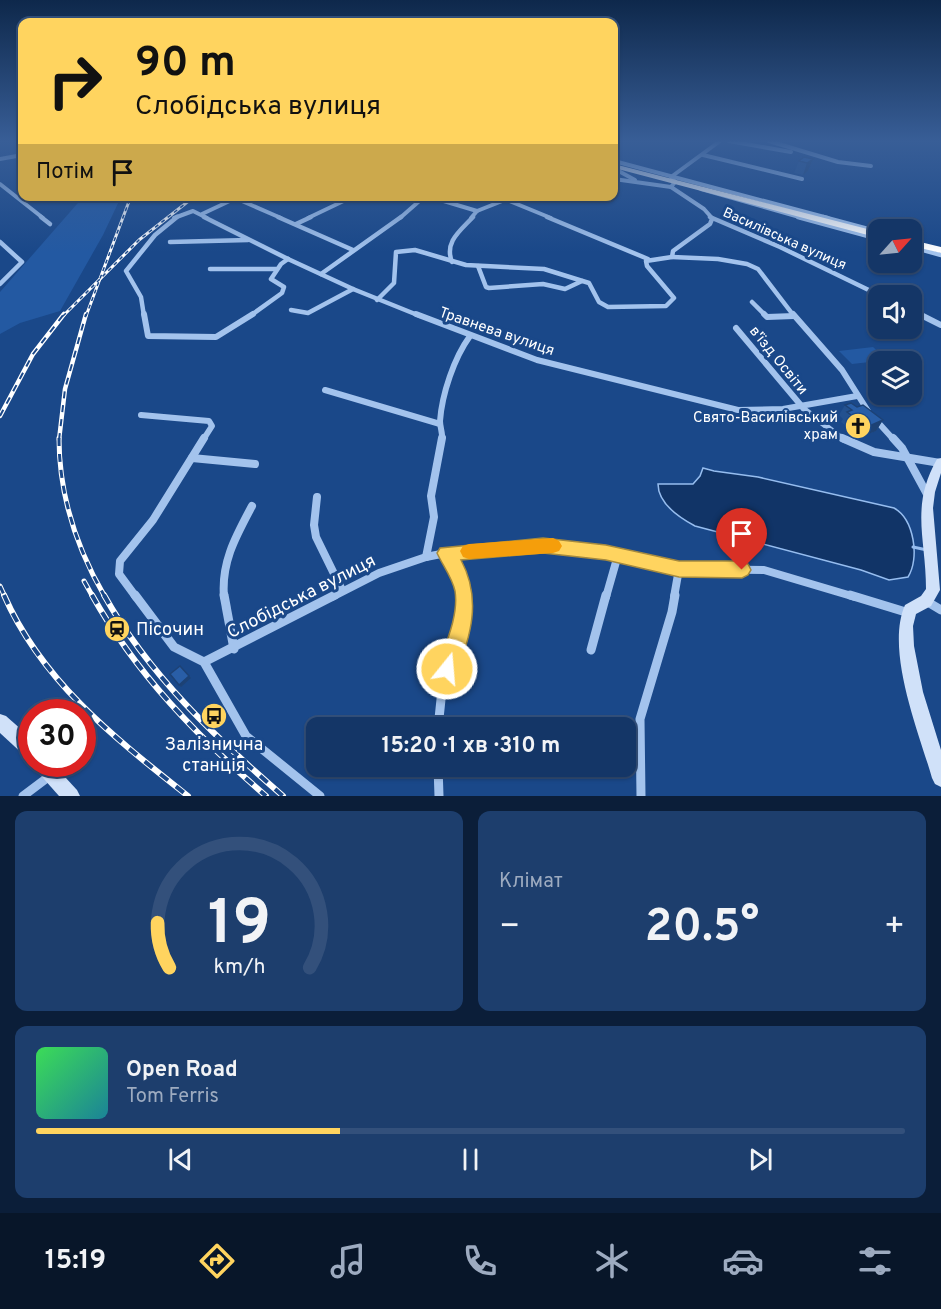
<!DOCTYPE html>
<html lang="uk">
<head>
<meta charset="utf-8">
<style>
  body { margin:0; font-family:Overpass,sans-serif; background:#1d3e6d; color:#f1f3f6; height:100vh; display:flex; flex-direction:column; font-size:22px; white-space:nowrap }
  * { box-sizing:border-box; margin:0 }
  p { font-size:20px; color:#9dabc0 }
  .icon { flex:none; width:33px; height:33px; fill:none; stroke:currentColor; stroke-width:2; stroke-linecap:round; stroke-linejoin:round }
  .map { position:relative; height:796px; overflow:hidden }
  .drawer { display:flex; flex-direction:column; gap:15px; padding:15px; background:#0b1e39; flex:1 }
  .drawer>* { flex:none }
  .hud { position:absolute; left:18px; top:18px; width:600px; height:183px; border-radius:12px; box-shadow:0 2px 4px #0004,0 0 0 2px #33507b; background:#ffd45f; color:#111; overflow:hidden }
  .needle { width:39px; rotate:63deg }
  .controls { position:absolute; left:868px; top:219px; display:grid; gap:12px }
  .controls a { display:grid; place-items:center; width:54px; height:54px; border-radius:12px; background:#143667; box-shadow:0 2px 4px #0004,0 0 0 2px #33507b; font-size:30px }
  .speed { position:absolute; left:18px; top:699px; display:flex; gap:12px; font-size:30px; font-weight:700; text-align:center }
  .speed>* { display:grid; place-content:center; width:78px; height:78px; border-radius:50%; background:#143667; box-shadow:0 2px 4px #0004,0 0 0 2px #33507b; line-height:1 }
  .speed .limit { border:9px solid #d22; background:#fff; color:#111 }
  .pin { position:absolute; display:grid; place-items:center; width:51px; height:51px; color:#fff; margin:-62px -26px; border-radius:50% 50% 50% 0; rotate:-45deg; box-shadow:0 0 6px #0007 }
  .pin .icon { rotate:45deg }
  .me { position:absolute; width:66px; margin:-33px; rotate:17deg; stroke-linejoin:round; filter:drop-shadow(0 0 4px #0008) }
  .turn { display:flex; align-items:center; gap:21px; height:126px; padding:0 18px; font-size:27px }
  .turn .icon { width:78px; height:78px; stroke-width:2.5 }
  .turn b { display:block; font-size:42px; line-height:51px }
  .then { display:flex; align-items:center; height:57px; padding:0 18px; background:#0003; gap:12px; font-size:22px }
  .big { font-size:45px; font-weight:700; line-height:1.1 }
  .drawer .tile { flex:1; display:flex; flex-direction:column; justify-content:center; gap:9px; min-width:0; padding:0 21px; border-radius:12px; background:#1d3e6d }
  .drawer .dial { align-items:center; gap:0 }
  .dial svg { height:156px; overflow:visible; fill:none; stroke:#33507b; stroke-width:7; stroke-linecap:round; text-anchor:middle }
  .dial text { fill:#f1f3f6; stroke:none }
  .song { display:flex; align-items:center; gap:18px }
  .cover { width:72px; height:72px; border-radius:9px; background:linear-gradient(135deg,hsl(130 70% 55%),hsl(190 70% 35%)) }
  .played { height:6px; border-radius:3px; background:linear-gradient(90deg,#ffd45f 35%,#33507b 35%) }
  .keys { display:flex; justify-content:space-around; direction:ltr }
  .heat { display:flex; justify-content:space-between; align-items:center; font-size:33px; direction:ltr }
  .drawer .tiles { flex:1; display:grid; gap:15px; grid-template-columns:1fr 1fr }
  .tile:last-child { grid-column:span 2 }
  .trip { position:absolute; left:306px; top:717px; width:330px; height:60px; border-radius:12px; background:#143667; box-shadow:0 2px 4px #0004,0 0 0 2px #33507b; font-weight:700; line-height:60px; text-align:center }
  .tabs { display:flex; height:96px; justify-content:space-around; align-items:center; background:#081629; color:#9dabc0 }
  .tabs .icon { width:42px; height:42px }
  .tabs .active { color:#ffd45f }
  .tabs b { font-size:27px; color:#f1f3f6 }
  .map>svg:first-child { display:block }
  .green { fill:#2359a2 }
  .water { fill:#113467; stroke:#96bdef; stroke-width:1.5 }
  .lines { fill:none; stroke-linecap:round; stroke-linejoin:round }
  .stream { stroke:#96bdef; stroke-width:3 }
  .street-far4 { stroke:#a3c3ed; stroke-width:4 }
  .street-far3 { stroke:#a3c3ed; stroke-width:4.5 }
  .street-far2 { stroke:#a3c3ed; stroke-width:6 }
  .street-far1 { stroke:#a3c3ed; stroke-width:8 }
  .street { stroke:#a3c3ed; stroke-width:9 }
  .secondary { fill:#d0e1f9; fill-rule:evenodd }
  .highway { fill:#fff; fill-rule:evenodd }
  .rail-far3-casing { stroke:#fff; stroke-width:3 }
  .rail-far2-casing { stroke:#fff; stroke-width:4.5 }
  .rail-far1-casing { stroke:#fff; stroke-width:5 }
  .rail-casing { stroke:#fff; stroke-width:6 }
  .rail-far3 { stroke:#1a4889; stroke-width:1.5; stroke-dasharray:4; stroke-linecap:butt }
  .rail-far2 { stroke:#1a4889; stroke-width:2; stroke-dasharray:7; stroke-linecap:butt }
  .rail-far1 { stroke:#1a4889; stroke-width:3; stroke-dasharray:8; stroke-linecap:butt }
  .rail { stroke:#1a4889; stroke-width:4; stroke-dasharray:10; stroke-linecap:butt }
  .wall { fill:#235190 }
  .shaded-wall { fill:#1d4275 }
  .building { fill:#295ea7; stroke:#1d4275; stroke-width:1.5 }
  .route { fill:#ffd45f; stroke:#a68a3e; stroke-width:1.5 }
  .slow { fill:#f59e0b }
  .labels { text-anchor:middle; stroke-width:6; stroke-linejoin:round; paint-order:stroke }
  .far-street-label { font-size:14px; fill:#fff; stroke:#1a4889 }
  .street-label { font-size:15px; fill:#fff; stroke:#1a4889 }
  .poi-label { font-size:15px; fill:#fff; stroke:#1a4889; text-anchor:end }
  .near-street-label { font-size:18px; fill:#fff; stroke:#1a4889 }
  .near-poi-label { font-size:18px; fill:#fff; stroke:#1a4889; text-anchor:start }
</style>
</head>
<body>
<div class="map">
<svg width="941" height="796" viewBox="0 0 941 796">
  <rect width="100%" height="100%" fill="#1a4889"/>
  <g class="green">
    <path d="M84,196l37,1 -18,38 -43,76 -40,12 -20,11v-42z"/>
    <path d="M873,347l14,13 -35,4 -13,-13z"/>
  </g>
  <path class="water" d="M703,468l11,3 44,6 136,31c20,11 26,50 14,69l-19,3 -28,-10 -166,-44c-15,-8 -37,-22 -37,-42h35l7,-8z"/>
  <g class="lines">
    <path class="stream" d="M913,547l14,3"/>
    <g class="street-far4">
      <path d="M729,141l62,11"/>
      <path d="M769,141l69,21 33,4"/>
      <path d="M703,155l99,24"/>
      <path d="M0,159l22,-4"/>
      <path d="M614,161l214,57"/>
      <path d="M615,169l20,11"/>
      <path d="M671,177l49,-36"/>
      <path d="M672,177l3,5 -4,5 33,22 8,9"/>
      <path d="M614,179l57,8"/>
      <path d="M0,184l43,34"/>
      <path d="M701,189l102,29"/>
      <path d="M427,196l50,15"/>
      <path d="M235,198l46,20"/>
      <path d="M507,200l44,18"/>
      <path d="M477,211l38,-15"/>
      <path d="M202,214l34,-16"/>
      <path d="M174,218l19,-7 14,7"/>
      <path d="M308,218l46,-22"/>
      <path d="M400,218l25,-22"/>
      <path d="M471,218l6,-7"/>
    </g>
    <g class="street-far3">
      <path d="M41,217l9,7"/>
      <path d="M204,217l84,42"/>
      <path d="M278,217l75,33"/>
      <path d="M547,217l101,42"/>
      <path d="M710,217l70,30 101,49"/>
      <path d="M798,217l81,22"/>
      <path d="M823,217l56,15"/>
      <path d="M296,224l15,-7"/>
      <path d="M0,242l22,20 -22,22"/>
      <path d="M170,242l78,-2"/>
      <path d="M912,247l29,8"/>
      <path d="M672,257l46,2 29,5 11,5 36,47"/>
      <path d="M288,259l65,30 67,27"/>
      <path d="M452,262c-8,-20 8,-31 21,-45"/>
      <path d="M478,266l8,21 3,1 54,-4 22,5 17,-8"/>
      <path d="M210,269h66"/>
      <path d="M321,274l80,-57"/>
      <path d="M377,300l17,-17 2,-31 19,-2 51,15 78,4 45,14 10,19 9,5 58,-1 8,-8 -27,-32 -1,-5 26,-4 1,-6 37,-27 2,-5"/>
      <path d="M752,302l14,14"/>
      <path d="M291,310l17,3 45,-24"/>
      <path d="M912,311l10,5"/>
      <path d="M144,316l-3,-19 -15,-26 29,-36 22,-18"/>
      <path d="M250,316l32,-23 2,-6 -13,-8 10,-15 7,-5"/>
    </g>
    <g class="street-far2">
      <path d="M144,314l4,22 68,1 37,-23"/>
      <path d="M416,314l121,46 201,50 45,-1 74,-13"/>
      <path d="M764,314l3,3 27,-1"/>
      <path d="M793,314l49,56 26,41"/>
      <path d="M919,314l22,11"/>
      <path d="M736,328l68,81 40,31"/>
      <path d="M325,390l115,34"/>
      <path d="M141,415l68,6 3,5 -9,14"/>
      <path d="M875,419l19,21"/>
      <path d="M442,440c1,-7 -2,-12 -2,-19 2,-27 14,-63 30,-85"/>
    </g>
    <g class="street-far1">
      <path d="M842,438l32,14 66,11"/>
      <path d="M893,438l9,10 25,46"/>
      <path d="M192,458l63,6"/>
      <path d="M317,497l-3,28 2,12 26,53"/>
      <path d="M446,553l15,24 4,20"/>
      <path d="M426,557l8,-40 -3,-21 11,-58"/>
      <path d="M136,597l-17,-23 1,-13 33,-41 51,-82"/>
      <path d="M224,597c-3,-35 12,-61 28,-91"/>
      <path d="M332,597l47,-24 47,-16 20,-4 97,-8 75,10 61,14 85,1 91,27"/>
      <path d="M606,597l12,-42"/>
      <path d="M674,597l5,-28"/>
    </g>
    <g class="street">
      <path d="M135,595l39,52 30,15 42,74 74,60"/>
      <path d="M224,595l10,54"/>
      <path d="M850,595l59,18"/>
      <path d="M926,601l15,9"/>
      <path d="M591,650l15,-55"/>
      <path d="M204,662l131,-67"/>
      <path d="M438,728l4,-38 19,-65 4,-30"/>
      <path d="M438,766l1,30"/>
      <path d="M23,796l28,-21"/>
      <path d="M641,796l-1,-77 32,-107 3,-17"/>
    </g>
    <g class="secondary">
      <path d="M941,458v15l-6,19 -2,16 7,82 -9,16 -15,8 -3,12 1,20 9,46 18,58v37l-6,-3 -3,-6c-13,-46 -47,-127 -27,-173l16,-9 5,-7c0,-51 -16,-82 11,-130z"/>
      <path d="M0,714l6,2 26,23v20l-6,-2 -26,-24z"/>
      <path d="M33,764h20l24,26 3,6h-21l-23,-26z"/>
    </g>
    <g class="highway">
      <path d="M614,164l265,68v6l-265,-70z"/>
      <path d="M912,240l29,7v6l-29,-7z"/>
    </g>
    <g class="rail-far3-casing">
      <g id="rail-far3">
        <path d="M63,316l76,-76 56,-44"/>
        <path d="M86,316l45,-120"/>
      </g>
    </g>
    <g class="rail-far2-casing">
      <g id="rail-far2">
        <path d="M0,416l33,-62 31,-40"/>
        <path d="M59,440l6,-51 21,-75"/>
      </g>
    </g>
    <g class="rail-far1-casing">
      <g id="rail-far1">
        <path d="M59,438c0,56 18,111 46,159"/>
        <path d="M84,581l9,16"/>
        <path d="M0,586l5,11"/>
      </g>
    </g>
    <g class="rail-casing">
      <g id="rail">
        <path d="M4,595c38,87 112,144 184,201"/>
        <path d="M92,595c44,79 106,142 174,201"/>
        <path d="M104,595c45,80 111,142 179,201"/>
      </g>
    </g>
    <use href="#rail-far3" class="rail-far3"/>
    <use href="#rail-far2" class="rail-far2"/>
    <use href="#rail-far1" class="rail-far1"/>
    <use href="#rail" class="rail"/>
  </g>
  <g class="wall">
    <path d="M813,159l-5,12 -5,4 -9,-2 5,-12z"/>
    <path d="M845,405l12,2 26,13 -7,11 -16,6 -19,-15 2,-3 -4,-4z"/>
  </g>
  <g class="shaded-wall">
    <path d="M813,159l-5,12 -5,4 4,-12z"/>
    <path d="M883,420l-7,11 -16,6 7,-10z"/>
    <path d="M189,676l2,2 -10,9 -2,-2z"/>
  </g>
  <g class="building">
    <path d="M804,157l9,2 -6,4 -8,-2z"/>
    <path d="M851,403l6,4 6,-2 20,15 -16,7 -20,-15 5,-2 -7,-5z"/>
    <path d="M180,666l9,10 -10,9 -9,-11z"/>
  </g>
  <linearGradient id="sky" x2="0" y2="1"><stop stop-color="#0e284b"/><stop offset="0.56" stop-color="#385e97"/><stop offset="1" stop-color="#385e97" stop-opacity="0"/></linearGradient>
  <rect width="941" height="252" fill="url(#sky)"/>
  <path class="route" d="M543,538l63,7 73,16h63l6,3 3,6 -3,5 -6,3 -63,-1 -73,-17 -63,-7 -82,7c21,39 10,77 -6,116l-8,3 -7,-3 -3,-7c8,-24 22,-53 18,-78 -3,-14 -12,-25 -18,-38l3,-5z"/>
  <path class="slow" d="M553,538l6,3 3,5 -3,5 -6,2 -84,6 -6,-2 -3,-6 3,-5 6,-2z"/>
  <defs>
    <g id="church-disc" transform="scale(1.35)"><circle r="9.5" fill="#ffd45f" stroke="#1a4889"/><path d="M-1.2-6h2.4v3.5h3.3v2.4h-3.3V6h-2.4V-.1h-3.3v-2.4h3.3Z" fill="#111"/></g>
    <g id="station-disc" transform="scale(1.35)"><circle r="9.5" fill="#ffd45f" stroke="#1a4889"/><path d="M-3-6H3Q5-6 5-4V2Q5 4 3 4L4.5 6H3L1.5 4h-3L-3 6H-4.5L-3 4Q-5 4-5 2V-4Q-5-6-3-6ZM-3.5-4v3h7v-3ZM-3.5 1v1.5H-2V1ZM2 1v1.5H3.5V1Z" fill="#111"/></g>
    <g id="bus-disc" transform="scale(1.35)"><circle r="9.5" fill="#ffd45f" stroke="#1a4889"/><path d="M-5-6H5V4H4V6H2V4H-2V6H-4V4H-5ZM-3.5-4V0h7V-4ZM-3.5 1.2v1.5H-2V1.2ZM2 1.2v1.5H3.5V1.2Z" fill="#111"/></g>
  </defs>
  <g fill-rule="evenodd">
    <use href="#church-disc" x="858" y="426"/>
    <use href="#station-disc" x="117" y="629"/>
    <use href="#bus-disc" x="214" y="716"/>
  </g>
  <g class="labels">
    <g class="far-street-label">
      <text transform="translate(785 238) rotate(24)" y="5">Василівська вулиця</text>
    </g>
    <g class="street-label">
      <text transform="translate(497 331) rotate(19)" y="5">Травнева вулиця</text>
      <text transform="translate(779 360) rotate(51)" y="5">в'їзд Освіти</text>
    </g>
    <g class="poi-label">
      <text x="838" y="422">Свято-Василівський<tspan x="838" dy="17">храм</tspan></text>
    </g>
    <g class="near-street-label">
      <text transform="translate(301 596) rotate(-27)" y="6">Слобідська вулиця</text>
    </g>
    <g class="near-poi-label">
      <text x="136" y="635">Пісочин</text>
      <text x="214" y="750" text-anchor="middle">Залізнична<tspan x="214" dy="21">станція</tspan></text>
    </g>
  </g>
</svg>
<div class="controls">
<a><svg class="needle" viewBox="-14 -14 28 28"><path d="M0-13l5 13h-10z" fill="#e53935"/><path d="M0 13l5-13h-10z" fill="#9dabc0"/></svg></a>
<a><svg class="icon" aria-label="sound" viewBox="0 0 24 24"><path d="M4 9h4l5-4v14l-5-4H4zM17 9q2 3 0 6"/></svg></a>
<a><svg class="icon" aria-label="layers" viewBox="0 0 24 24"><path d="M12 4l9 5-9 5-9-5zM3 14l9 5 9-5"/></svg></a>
</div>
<div class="speed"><div class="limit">30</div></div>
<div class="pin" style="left:742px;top:570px;background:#d93025"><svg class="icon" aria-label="arrive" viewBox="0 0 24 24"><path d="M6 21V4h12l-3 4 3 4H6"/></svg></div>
<svg class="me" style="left:447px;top:669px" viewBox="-20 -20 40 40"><circle r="17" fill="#ffd45f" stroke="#fff" stroke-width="3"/><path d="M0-11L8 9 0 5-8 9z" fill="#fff"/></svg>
<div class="trip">15:20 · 1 хв · 310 m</div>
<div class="hud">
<div class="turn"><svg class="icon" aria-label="right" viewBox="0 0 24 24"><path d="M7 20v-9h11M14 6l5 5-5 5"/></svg><div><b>90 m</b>Слобідська вулиця</div></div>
<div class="then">Потім<svg class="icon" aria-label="arrive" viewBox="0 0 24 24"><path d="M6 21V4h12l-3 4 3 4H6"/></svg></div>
</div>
</div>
<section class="drawer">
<div class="tiles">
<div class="tile dial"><svg viewBox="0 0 100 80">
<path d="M14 69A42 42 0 1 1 86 69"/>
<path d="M14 69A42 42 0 0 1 8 46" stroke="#ffd45f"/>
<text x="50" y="56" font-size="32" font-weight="700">19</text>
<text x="50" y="72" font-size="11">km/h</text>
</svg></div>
<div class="tile"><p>Клімат</p>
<div class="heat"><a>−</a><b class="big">20.5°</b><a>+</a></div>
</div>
<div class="tile">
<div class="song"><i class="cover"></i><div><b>Open Road</b><p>Tom Ferris</p></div></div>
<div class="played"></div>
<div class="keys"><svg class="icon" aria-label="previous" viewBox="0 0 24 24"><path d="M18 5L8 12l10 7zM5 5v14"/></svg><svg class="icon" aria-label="pause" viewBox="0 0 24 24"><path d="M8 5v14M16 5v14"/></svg><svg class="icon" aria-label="next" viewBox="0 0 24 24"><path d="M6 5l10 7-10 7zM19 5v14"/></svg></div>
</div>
</div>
</section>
<nav class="tabs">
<b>15:19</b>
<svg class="icon active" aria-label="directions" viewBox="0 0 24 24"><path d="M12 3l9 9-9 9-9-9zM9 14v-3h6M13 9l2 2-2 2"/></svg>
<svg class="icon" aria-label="music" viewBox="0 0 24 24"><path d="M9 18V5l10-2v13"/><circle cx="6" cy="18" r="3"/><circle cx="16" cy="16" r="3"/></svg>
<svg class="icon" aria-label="phone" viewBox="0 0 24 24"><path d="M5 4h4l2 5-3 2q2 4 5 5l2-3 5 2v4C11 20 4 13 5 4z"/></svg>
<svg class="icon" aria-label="climate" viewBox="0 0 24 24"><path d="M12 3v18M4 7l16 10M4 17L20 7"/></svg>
<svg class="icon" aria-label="car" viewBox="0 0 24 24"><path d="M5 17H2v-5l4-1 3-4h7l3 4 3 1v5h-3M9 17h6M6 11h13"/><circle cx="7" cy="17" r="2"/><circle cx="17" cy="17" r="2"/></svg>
<svg class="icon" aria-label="filters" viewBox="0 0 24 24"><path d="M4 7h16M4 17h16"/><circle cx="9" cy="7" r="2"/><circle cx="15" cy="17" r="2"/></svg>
</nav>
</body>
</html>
